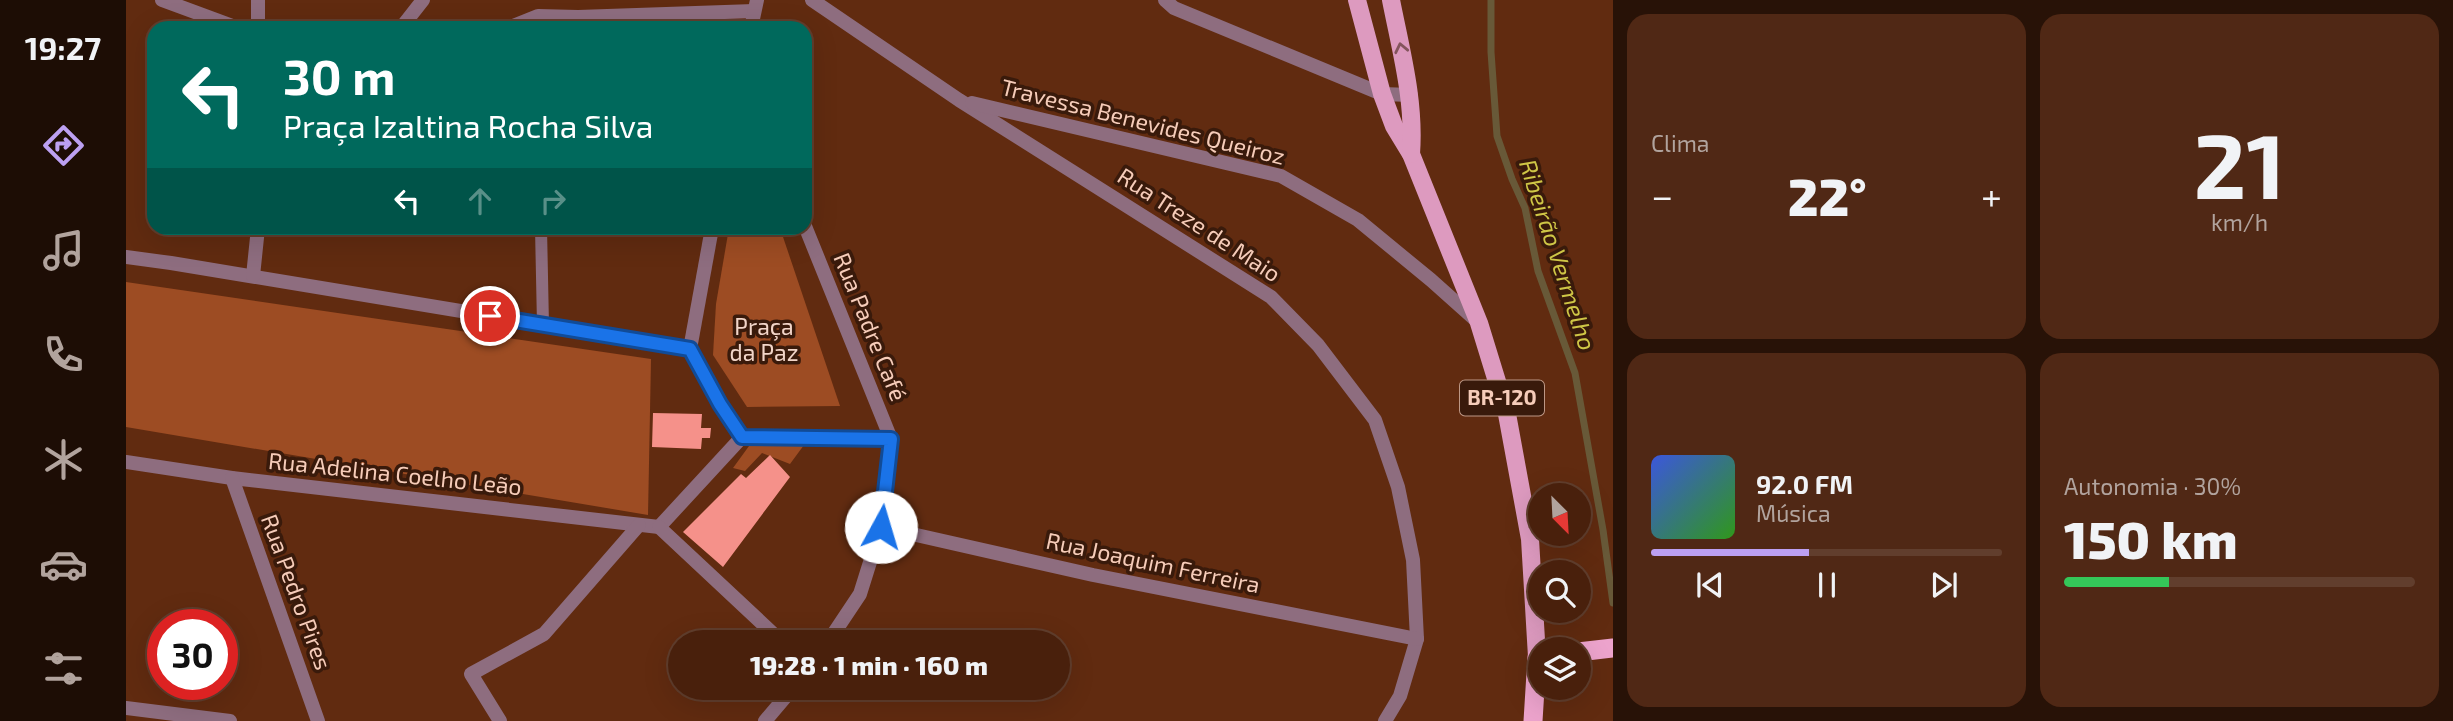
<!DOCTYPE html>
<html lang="pt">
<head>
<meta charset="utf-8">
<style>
  body { margin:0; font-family:"Exo 2",sans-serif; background:#502815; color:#f1f3f6; height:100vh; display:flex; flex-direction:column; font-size:26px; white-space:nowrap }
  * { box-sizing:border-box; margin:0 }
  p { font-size:23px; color:#b1a39d }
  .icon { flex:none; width:38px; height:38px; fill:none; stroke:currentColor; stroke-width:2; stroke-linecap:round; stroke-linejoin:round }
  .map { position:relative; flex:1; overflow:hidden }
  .details { display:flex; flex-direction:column; gap:14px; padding:14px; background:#281207; width:840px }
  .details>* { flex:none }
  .guide { position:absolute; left:21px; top:21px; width:665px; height:214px; border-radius:21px; box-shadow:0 7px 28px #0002,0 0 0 2px #613e2d; background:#00695c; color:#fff; overflow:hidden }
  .needle { width:46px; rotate:156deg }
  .tools { position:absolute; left:1402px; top:483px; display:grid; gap:14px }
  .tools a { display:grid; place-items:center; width:63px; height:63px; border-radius:50%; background:#49200c; box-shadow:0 7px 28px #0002,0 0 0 2px #613e2d; font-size:35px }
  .speed { position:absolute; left:21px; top:609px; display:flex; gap:14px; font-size:35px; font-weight:700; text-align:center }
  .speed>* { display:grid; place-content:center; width:91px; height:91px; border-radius:50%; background:#49200c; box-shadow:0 7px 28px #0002,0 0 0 2px #613e2d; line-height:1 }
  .speed .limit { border:10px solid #d22; background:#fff; color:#111 }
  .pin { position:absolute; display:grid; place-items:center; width:60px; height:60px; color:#fff; margin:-30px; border:4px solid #fff; border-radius:50%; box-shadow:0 2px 7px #0007 }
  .me { position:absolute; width:77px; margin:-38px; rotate:6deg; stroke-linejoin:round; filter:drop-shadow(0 0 5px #0008) }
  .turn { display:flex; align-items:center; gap:24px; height:147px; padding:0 21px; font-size:32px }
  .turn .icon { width:91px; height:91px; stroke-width:2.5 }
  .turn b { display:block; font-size:49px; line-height:60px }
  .lanes { display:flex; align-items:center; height:66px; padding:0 21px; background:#0003; justify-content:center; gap:35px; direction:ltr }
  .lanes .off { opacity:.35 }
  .big { font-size:52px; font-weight:800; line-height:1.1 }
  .details .widget { flex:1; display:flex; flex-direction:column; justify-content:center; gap:10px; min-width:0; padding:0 24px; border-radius:21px; background:#502815 }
  .details .dial { align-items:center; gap:0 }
  .dial b { font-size:91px; line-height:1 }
  .song { display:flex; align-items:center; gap:21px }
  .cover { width:84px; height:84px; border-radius:10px; background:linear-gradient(135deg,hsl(230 70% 55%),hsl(110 70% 35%)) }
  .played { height:7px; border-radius:4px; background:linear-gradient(90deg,#bca0f2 45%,#613e2d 45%) }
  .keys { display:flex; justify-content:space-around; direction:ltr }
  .heat { display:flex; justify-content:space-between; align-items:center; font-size:38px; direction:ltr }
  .charge { height:10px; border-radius:5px; background:linear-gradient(90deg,#34c759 30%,#613e2d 0) }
  .details .tiles { flex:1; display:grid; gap:14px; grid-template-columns:repeat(2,1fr) }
  .trip { position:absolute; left:542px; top:630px; width:402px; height:70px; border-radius:35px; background:#49200c; box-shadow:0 7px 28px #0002,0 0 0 2px #613e2d; font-weight:800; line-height:70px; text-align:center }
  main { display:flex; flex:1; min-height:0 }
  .tabs { display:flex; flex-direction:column; width:126px; justify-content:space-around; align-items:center; background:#1d0d05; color:#b1a39d }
  .tabs .icon { width:49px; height:49px }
  .tabs .active { color:#bca0f2 }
  .tabs b { font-size:32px; color:#f1f3f6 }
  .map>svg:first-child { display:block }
  .green { fill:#9d4c23 }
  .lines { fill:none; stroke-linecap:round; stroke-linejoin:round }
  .stream { stroke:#685938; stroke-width:7 }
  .building { fill:#f5918a }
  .service { stroke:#8e6d7f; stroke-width:12 }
  .minor { stroke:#8e6d7f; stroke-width:14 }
  .primary { stroke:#dd9abf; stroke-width:18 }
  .trunk { stroke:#eca3cc; stroke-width:19 }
  .oneway { stroke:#83545c }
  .route-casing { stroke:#114b97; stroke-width:18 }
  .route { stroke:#1a73e8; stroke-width:12 }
  .labels { text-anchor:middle; stroke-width:7; stroke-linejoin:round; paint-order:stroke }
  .shield { fill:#391a0b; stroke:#bd9785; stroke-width:2 }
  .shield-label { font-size:21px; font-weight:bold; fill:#f6ccb9 }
  .street-label { font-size:23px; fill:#f6ccb9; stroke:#391a0b }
  .park-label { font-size:23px; fill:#f2d5c8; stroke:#391a0b }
  .water-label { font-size:24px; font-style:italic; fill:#cfc646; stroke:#391a0b }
</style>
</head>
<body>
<main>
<nav class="tabs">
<b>19:27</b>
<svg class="icon active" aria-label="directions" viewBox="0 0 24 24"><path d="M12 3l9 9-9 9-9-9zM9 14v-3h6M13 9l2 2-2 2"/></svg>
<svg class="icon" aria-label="music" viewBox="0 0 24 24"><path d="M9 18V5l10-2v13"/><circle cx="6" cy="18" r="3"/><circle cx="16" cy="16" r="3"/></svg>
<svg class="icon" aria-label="phone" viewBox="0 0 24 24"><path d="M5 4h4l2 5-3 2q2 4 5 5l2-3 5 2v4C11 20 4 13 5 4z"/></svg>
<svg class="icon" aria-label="climate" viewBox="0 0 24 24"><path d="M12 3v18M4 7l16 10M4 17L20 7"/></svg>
<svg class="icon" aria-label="car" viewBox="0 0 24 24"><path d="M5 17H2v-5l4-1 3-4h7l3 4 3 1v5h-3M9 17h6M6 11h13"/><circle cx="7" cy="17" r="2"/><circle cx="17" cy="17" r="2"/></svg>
<svg class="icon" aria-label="filters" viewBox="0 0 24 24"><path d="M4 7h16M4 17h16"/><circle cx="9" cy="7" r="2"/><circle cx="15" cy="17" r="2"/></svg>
</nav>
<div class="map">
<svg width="1487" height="721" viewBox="0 0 1487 721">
  <rect width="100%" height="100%" fill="#612b10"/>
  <g class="green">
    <path d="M603,228h51l60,178 -93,1 -34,-52 3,-51z"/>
    <path d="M0,282l525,77 -3,156 -522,-88z"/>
    <path d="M678,445l-14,19 -28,-11 -17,18 -12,-3 16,-22z"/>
  </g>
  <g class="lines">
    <path class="stream" d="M1365,0v52l6,84 15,43 13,29 13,63 37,102 28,157 10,73"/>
  </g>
  <g class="building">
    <path d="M527,413l49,1 -1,14h10l-1,10h-8l-1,11 -49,-2z"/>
    <path d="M644,455l20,22 -67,90 -40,-35 58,-58 5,4z"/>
  </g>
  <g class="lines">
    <path class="service" d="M415,228l2,97"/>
    <g class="minor">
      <path d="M36,0l76,28"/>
      <path d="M686,0l147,100 312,197 47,48 57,75 23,67 15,73 4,79 -17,57 -15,25"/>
      <path d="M1039,0l9,8 208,86 29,1"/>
      <path d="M132,28v-28"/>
      <path d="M275,28l22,-28"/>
      <path d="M382,28l30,-12 40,1 176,-6"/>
      <path d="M625,28l6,-28"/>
      <path d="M846,103l309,73 77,44 73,60 47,42"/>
      <path d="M679,226l86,213 -10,88 -21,67 -32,48"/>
      <path d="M0,257l45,6 519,86"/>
      <path d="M127,276l5,-48"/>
      <path d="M564,349l22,-121"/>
      <path d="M564,349l30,55 22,33"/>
      <path d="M616,437l149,2"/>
      <path d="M0,462l106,16 427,49 83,-90"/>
      <path d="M106,478l86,243"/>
      <path d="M533,527l123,115"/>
      <path d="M755,527l212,48 324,64"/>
      <path d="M0,708l104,13"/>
      <path d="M374,721l-29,-47 73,-40 95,-109"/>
      <path d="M639,721l28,-33"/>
    </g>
    <g class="primary">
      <path d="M1231,0l25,94 12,32 17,28 68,169 28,91 23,125 7,118"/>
      <path d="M1265,0c10,51 24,101 20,154"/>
    </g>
    <g class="trunk">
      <path d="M1452,652l35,-4"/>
      <path d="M1407,721l4,-64 3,-1"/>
    </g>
  </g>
  <defs><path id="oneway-chevron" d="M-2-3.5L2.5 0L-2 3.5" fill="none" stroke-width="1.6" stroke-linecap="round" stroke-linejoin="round" transform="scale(1.75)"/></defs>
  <use class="oneway" href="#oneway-chevron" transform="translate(1275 48) rotate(-102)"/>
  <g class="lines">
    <g class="route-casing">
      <path id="route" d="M364,316l200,33 30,55 22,33 149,2 -10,88"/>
    </g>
    <use href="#route" class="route"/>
  </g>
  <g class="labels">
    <rect class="shield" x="1334" y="380.5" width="84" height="35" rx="5"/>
    <g class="shield-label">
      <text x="1376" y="405">BR-120</text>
    </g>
    <g class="street-label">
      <text transform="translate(1017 122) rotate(14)" y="8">Travessa Benevides Queiroz</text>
      <text transform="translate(1073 225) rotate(33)" y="8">Rua Treze de Maio</text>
      <text transform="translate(744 327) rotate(68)" y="8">Rua Padre Café</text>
      <text transform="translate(269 474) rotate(6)" y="8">Rua Adelina Coelho Leão</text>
      <text transform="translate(1027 563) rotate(12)" y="8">Rua Joaquim Ferreira</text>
      <text transform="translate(170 592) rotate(70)" y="8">Rua Pedro Pires</text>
    </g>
    <g class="park-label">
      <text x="638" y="335">Praça<tspan x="638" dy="26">da Paz</tspan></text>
    </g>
    <g class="water-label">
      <text transform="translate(1431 255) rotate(72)" y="8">Ribeirão Vermelho</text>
    </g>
  </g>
</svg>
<div class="tools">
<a><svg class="needle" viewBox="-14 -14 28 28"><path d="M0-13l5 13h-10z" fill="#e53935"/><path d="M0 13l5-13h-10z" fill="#b1a39d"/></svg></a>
<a><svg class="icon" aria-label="search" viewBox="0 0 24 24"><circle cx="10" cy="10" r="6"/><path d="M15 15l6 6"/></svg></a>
<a><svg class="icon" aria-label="layers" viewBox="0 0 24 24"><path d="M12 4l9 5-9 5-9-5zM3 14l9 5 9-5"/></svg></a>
</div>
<div class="speed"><div class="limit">30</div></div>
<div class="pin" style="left:364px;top:316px;background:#d93025"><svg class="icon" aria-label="arrive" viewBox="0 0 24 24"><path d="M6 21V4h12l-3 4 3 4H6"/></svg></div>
<svg class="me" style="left:755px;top:527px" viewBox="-20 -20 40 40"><circle r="19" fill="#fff"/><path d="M0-13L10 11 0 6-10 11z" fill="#1a73e8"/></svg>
<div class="trip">19:28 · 1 min · 160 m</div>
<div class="guide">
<div class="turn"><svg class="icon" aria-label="left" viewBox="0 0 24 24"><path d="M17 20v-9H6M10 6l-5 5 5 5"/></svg><div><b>30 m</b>Praça Izaltina Rocha Silva</div></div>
<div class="lanes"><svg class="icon" aria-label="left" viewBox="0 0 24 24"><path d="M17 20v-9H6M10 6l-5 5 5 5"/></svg><svg class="icon off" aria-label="ahead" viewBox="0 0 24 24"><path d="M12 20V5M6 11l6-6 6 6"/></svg><svg class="icon off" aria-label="right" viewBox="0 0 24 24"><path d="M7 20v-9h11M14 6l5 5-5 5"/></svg></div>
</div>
</div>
<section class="details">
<div class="tiles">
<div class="widget"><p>Clima</p>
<div class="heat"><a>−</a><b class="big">22°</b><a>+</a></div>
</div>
<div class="widget dial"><b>21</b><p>km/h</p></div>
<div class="widget">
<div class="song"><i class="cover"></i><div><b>92.0 FM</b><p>Música</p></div></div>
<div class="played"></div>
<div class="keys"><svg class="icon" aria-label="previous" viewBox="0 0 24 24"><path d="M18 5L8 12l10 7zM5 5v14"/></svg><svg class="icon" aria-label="pause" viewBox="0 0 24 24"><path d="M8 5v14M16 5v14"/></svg><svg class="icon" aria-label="next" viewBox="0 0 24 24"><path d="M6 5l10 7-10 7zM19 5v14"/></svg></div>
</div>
<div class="widget"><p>Autonomia · 30%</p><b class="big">150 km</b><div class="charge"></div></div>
</div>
</section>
</main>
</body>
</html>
